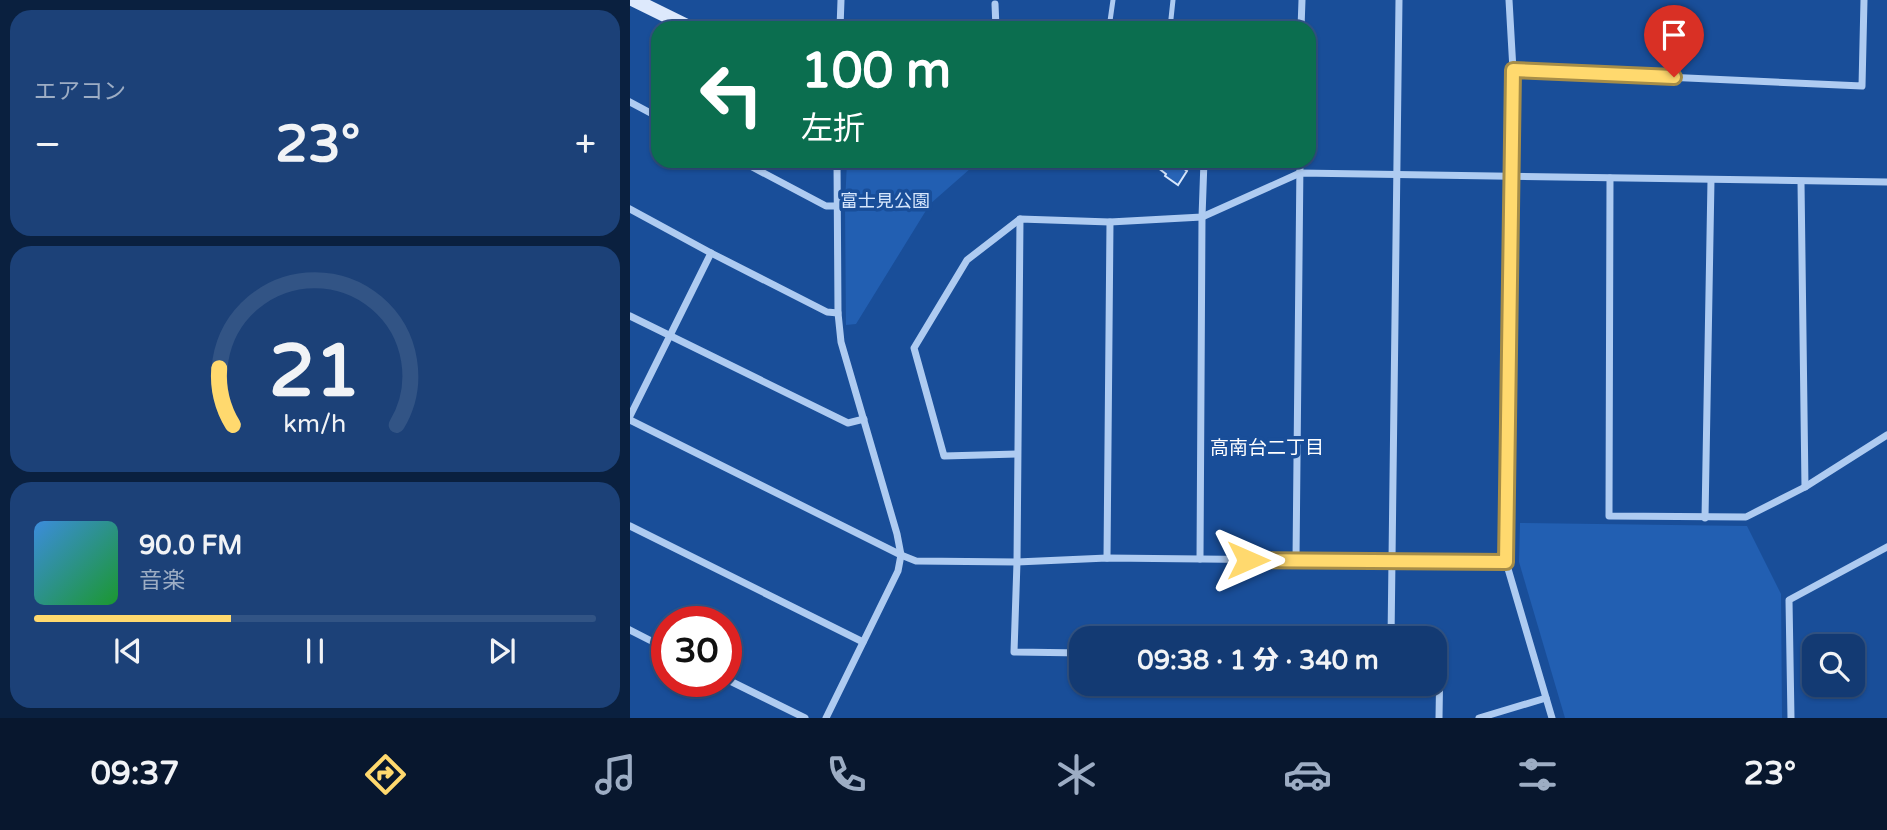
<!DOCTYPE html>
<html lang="ja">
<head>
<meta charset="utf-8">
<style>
  body { margin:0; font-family:"Varela Round","Noto Sans JP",sans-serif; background:#1c4178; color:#f1f3f6; height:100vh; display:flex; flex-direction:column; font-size:26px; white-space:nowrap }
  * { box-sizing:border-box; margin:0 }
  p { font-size:23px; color:#9dadc4 }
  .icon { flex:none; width:38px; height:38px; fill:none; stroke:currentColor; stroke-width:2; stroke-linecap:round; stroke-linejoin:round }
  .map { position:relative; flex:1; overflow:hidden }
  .drawer { display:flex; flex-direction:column; gap:10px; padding:10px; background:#0a203f; width:630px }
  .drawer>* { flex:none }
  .top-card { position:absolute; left:21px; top:21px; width:665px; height:147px; border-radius:21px; box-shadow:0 2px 5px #0004,0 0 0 2px #325485; background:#0b6e4f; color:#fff; overflow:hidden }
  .tools { position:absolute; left:1172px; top:634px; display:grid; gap:14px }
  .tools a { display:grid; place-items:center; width:63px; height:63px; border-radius:14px; background:#133a73; box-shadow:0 2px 5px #0004,0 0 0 2px #325485; font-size:35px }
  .speed { position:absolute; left:21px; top:606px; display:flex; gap:14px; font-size:35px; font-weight:700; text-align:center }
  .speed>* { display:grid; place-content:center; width:91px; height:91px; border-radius:50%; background:#133a73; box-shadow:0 2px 5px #0004,0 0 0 2px #325485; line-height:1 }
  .speed .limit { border:10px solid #d22; background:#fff; color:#111 }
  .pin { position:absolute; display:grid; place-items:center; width:60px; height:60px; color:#fff; margin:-72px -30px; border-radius:50% 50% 50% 0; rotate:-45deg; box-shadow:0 0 7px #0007 }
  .pin .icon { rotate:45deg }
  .me { position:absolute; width:77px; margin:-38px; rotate:90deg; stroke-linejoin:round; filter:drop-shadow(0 0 5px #0008) }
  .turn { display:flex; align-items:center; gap:24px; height:147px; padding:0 35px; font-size:32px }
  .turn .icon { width:91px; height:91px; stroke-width:2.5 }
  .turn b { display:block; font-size:49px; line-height:60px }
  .big { font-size:52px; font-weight:800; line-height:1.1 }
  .drawer .tile { flex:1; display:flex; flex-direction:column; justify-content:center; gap:10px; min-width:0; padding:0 24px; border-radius:21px; background:#1c4178 }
  .drawer .dial { align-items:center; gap:0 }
  .dial svg { height:182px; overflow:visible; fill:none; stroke:#325485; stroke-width:7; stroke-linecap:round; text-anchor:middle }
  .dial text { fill:#f1f3f6; stroke:none }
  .song { display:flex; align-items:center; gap:21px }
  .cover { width:84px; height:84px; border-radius:10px; background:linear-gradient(135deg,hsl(210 70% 55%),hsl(130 70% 35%)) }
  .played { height:7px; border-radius:4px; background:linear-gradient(90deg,#ffd96e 35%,#325485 35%) }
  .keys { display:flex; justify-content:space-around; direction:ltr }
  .heat { display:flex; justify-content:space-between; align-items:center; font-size:38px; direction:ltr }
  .trip { position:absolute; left:439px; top:626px; width:378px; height:70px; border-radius:21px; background:#133a73; box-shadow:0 2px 5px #0004,0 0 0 2px #325485; font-weight:800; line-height:70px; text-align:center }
  .dock { display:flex; height:112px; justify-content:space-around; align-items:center; background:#08172e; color:#9dadc4 }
  .dock .icon { width:49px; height:49px }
  .dock .active { color:#ffd96e }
  .dock b { font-size:32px; color:#f1f3f6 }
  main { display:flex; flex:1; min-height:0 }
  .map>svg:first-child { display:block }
  .green { fill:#225fb2 }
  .building { fill:#2864b7; stroke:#d6e6fc; stroke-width:2 }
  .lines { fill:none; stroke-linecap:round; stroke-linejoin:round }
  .lane { stroke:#aecbf1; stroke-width:5 }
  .street { stroke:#aecbf1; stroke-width:7 }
  .secondary { stroke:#dde9fc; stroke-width:14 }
  .route-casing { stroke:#a68d48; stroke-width:18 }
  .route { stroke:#ffd96e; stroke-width:12 }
  .labels { text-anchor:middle; stroke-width:7; stroke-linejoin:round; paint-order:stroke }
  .park-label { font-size:18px; fill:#d6e6fc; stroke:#194e99 }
  .neighbourhood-label { font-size:19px; fill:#fff; stroke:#194e99 }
</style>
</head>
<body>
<main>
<section class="drawer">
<div class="tile"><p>エアコン</p>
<div class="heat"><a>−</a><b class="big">23°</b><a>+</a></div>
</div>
<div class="tile dial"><svg viewBox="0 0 100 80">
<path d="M14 69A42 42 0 1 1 86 69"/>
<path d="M14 69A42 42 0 0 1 8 44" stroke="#ffd96e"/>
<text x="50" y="56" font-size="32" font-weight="700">21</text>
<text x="50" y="72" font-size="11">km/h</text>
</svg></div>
<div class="tile">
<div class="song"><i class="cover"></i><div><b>90.0 FM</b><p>音楽</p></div></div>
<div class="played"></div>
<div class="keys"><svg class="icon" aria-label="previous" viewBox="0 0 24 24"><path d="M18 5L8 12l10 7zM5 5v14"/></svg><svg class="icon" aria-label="pause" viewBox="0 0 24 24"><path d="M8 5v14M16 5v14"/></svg><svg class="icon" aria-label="next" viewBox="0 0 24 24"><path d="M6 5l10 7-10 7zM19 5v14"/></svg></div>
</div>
</section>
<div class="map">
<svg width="1257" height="718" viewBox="0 0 1257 718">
  <rect width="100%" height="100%" fill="#194e99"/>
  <g class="green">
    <path d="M217,161h132l-49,43 -74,120 -10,1 -1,-121z"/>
    <path d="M890,523l227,3 34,68 1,124h-217l-46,-156z"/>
  </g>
  <path class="building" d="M519,161h40l-6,7 4,3 -9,14 -13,-9 1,-2z"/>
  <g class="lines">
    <g class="lane">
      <path d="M479,28l4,-28"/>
      <path d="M540,28l3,-28"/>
    </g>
    <g class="street">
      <path d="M879,0l4,70 -7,492 46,156"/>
      <path d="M365,4l1,24"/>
      <path d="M210,28l1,-28"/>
      <path d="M671,28l1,-28"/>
      <path d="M883,70l349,16 2,-86"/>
      <path d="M0,102l28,15"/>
      <path d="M111,161l85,45h11"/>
      <path d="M980,178l-1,338 137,1 59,-30 82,-52"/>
      <path d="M1171,182l4,305"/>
      <path d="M0,209l81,44 116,59 11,1"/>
      <path d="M390,219l-3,343 -3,90 68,1"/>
      <path d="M0,316l218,107 16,-4"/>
      <path d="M0,416l81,-163"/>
      <path d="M0,420l271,135 15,6 101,1 90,-4 399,4"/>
      <path d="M387,454l-73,2 -30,-108 53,-88 53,-41 90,3 92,-5 98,-44 587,9"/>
      <path d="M1075,518l6,-338"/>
      <path d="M0,526l233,116"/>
      <path d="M477,558l3,-336"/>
      <path d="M570,559l2,-342 2,-56"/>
      <path d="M666,560l4,-399"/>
      <path d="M0,630l37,19"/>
      <path d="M761,639l8,-639"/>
      <path d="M805,656h5l-1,62"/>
      <path d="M96,679l79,39"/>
      <path d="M196,718l72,-147 3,-16 -4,-21 -56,-192 -3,-29 -1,-152"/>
      <path d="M849,718l67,-20"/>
      <path d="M1161,718l-2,-118 98,-53"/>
    </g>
    <path class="secondary" d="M4,0l57,28"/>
  </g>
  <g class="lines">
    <g class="route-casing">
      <path id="route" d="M618,560l258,2 7,-492 161,7"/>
    </g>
    <use href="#route" class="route"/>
  </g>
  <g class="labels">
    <g class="park-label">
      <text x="255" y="207">富士見公園</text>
    </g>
    <g class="neighbourhood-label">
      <text x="637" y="454">高南台二丁目</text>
    </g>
  </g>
</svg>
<div class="tools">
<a><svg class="icon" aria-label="search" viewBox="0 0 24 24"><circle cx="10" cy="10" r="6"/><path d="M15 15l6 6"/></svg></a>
</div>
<div class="speed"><div class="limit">30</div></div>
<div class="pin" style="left:1044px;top:77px;background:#d93025"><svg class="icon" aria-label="arrive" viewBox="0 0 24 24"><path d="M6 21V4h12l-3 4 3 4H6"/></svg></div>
<svg class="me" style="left:618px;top:560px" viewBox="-20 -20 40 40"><path d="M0-17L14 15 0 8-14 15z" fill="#ffd96e" stroke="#fff" stroke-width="4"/></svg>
<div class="trip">09:38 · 1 分 · 340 m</div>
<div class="top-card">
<div class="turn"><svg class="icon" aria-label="left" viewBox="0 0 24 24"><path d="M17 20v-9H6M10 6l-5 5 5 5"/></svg><div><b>100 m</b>左折</div></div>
</div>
</div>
</main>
<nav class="dock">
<b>09:37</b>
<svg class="icon active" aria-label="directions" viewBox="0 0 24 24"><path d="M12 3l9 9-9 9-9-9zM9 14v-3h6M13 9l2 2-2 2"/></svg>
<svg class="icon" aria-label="music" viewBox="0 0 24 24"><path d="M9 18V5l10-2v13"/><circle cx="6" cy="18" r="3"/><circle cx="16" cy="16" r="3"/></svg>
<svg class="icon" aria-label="phone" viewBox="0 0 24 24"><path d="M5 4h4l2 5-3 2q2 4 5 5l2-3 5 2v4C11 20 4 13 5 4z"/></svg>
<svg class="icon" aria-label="climate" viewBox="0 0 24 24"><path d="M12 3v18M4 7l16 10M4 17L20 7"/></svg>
<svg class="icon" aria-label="car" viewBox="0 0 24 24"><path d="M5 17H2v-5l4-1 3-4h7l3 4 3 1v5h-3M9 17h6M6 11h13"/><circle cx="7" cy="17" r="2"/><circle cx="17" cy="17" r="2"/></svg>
<svg class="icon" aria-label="filters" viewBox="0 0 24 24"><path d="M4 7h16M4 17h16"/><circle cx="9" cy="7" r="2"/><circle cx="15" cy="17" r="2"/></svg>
<b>23°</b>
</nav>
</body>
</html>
